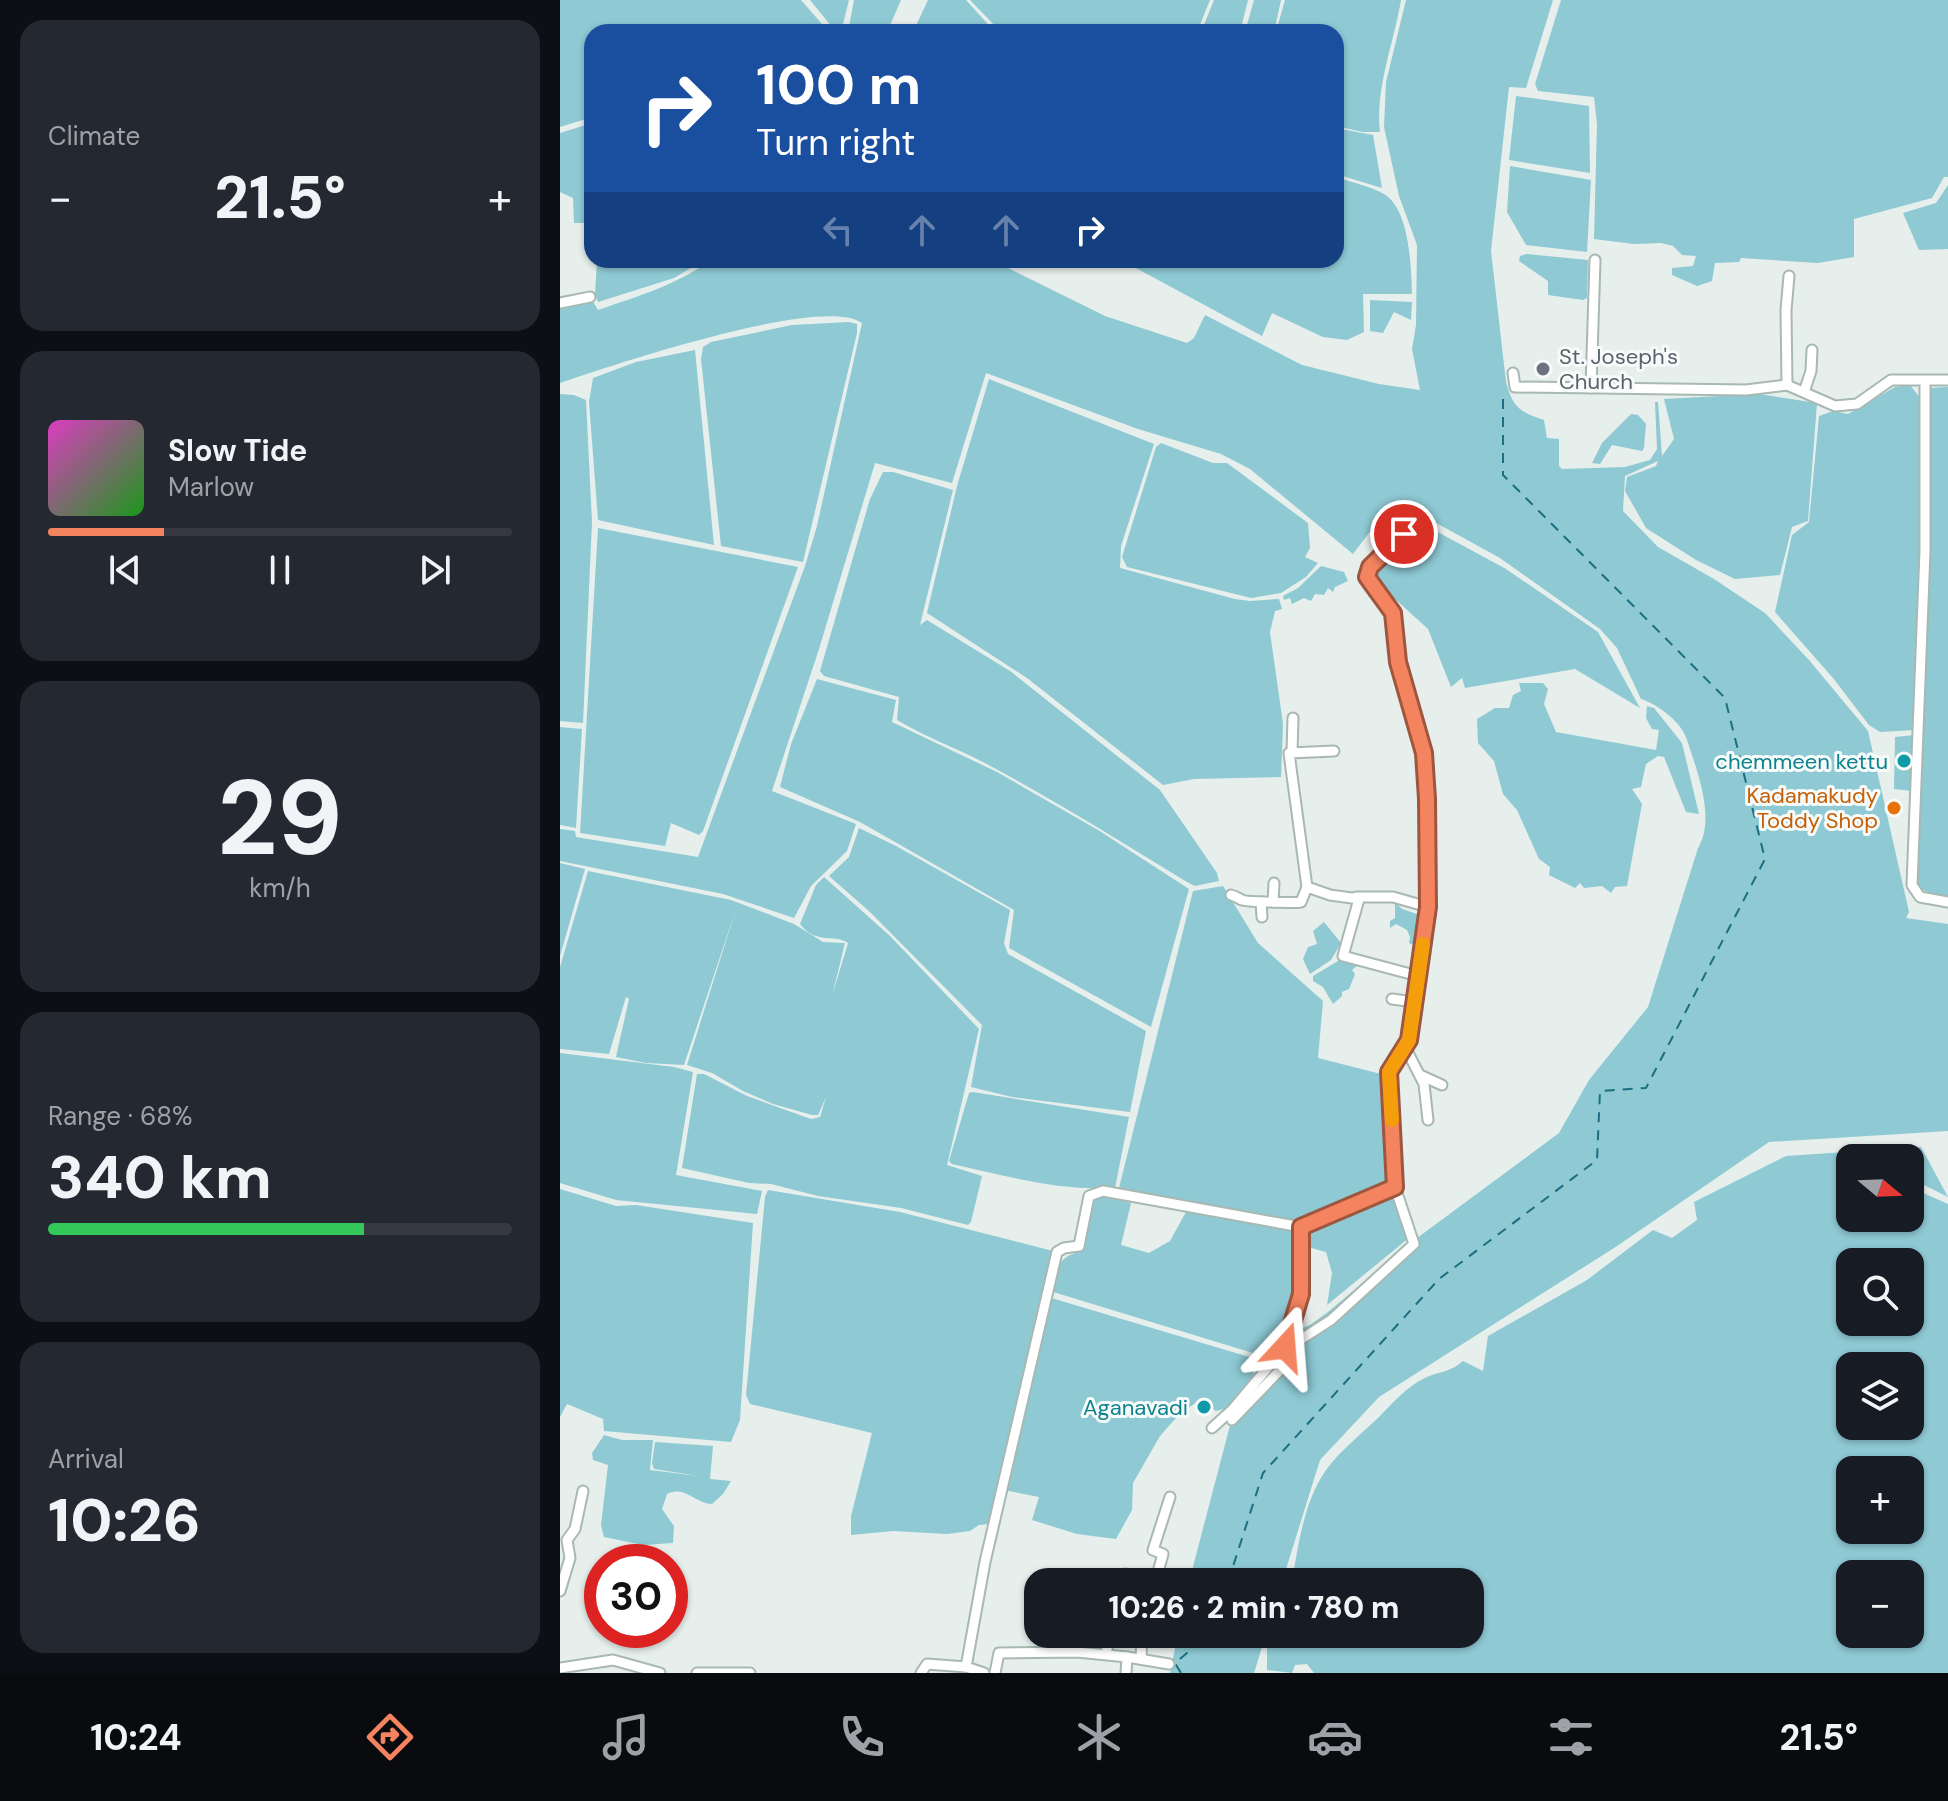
<!DOCTYPE html>
<html lang="en">
<head>
<meta charset="utf-8">
<style>
  body { margin:0; font-family:"DM Sans",sans-serif; background:#242831; color:#f1f3f6; height:100vh; display:flex; flex-direction:column; font-size:30px; white-space:nowrap }
  * { box-sizing:border-box; margin:0 }
  p { font-size:26px; color:#9ea1a6 }
  .icon { flex:none; width:44px; height:44px; fill:none; stroke:currentColor; stroke-width:2; stroke-linecap:round; stroke-linejoin:round }
  .map { position:relative; flex:1; overflow:hidden }
  .details { display:flex; flex-direction:column; gap:20px; padding:20px; background:#0d0f14; width:560px }
  .details>* { flex:none }
  .top-card { position:absolute; left:24px; top:24px; width:760px; height:244px; border-radius:24px; box-shadow:0 2px 6px #0004; background:#1a4fa0; color:#fff; overflow:hidden }
  .needle { width:52px; rotate:109deg }
  .controls { position:absolute; left:1276px; top:1144px; display:grid; gap:16px }
  .controls a { display:grid; place-items:center; width:88px; height:88px; border-radius:16px; background:#171b24; box-shadow:0 2px 6px #0004; font-size:40px }
  .speed { position:absolute; left:24px; top:1544px; display:flex; gap:16px; font-size:40px; font-weight:700; text-align:center }
  .speed>* { display:grid; place-content:center; width:104px; height:104px; border-radius:50%; background:#171b24; box-shadow:0 2px 6px #0004; line-height:1 }
  .speed .limit { border:12px solid #d22; background:#fff; color:#111 }
  .pin { position:absolute; display:grid; place-items:center; width:68px; height:68px; color:#fff; margin:-34px; border:4px solid #fff; border-radius:50%; box-shadow:0 2px 8px #0007 }
  .me { position:absolute; width:88px; margin:-44px; rotate:19deg; stroke-linejoin:round; filter:drop-shadow(0 0 6px #0008) }
  .turn { display:flex; align-items:center; gap:28px; height:168px; padding:0 40px; font-size:36px }
  .turn .icon { width:104px; height:104px; stroke-width:2.5 }
  .turn b { display:block; font-size:56px; line-height:68px }
  .lanes { display:flex; align-items:center; height:76px; padding:0 40px; background:#0003; justify-content:center; gap:40px; direction:ltr }
  .lanes .off { opacity:.35 }
  .big { font-size:60px; font-weight:800; line-height:1.1 }
  .details .widget { flex:1; display:flex; flex-direction:column; justify-content:center; gap:12px; min-width:0; padding:0 28px; border-radius:24px; background:#242831 }
  .details .dial { align-items:center; gap:0 }
  .dial b { font-size:104px; line-height:1 }
  .song { display:flex; align-items:center; gap:24px }
  .cover { width:96px; height:96px; border-radius:12px; background:linear-gradient(135deg,hsl(310 70% 55%),hsl(120 70% 35%)) }
  .played { height:8px; border-radius:4px; background:linear-gradient(90deg,#f4845f 25%,#363941 25%) }
  .keys { display:flex; justify-content:space-around; direction:ltr }
  .heat { display:flex; justify-content:space-between; align-items:center; font-size:44px; direction:ltr }
  .charge { height:12px; border-radius:6px; background:linear-gradient(90deg,#34c759 68%,#363941 0) }
  .trip { position:absolute; left:464px; top:1568px; width:460px; height:80px; border-radius:24px; background:#171b24; box-shadow:0 2px 6px #0004; font-weight:800; line-height:80px; text-align:center }
  .dock { display:flex; height:128px; justify-content:space-around; align-items:center; background:#090b0e; color:#9ea1a6 }
  .dock .icon { width:56px; height:56px }
  .dock .current { color:#f4845f }
  .dock b { font-size:36px; color:#f1f3f6 }
  main { display:flex; flex:1; min-height:0 }
  .map>svg:first-child { display:block }
  .water { fill:#8ec9d4; fill-rule:evenodd }
  .lines { fill:none; stroke-linecap:round; stroke-linejoin:round }
  .ferry { stroke:#1c6f80; stroke-width:2; stroke-dasharray:10 8; stroke-linecap:butt }
  .street-casing { stroke:#a8b8b2; stroke-width:13 }
  .street { stroke:#fff; stroke-width:9 }
  .route-casing { stroke:#9f563e; stroke-width:20 }
  .route { stroke:#f4845f; stroke-width:14 }
  .slow { stroke:#f59e0b; stroke-width:14 }
  .worship-dot { fill:#6b7280; stroke:#f7fbf9; stroke-width:3 }
  .culture-dot { fill:#0f9aa8; stroke:#f7fbf9; stroke-width:3 }
  .food-dot { fill:#e8710a; stroke:#f7fbf9; stroke-width:3 }
  .labels { text-anchor:middle; stroke-width:6; stroke-linejoin:round; paint-order:stroke }
  .worship-label { font-size:22px; fill:#5b616d; stroke:#f7fbf9; text-anchor:start }
  .culture-label { font-size:22px; fill:#0d838f; stroke:#f7fbf9; text-anchor:end }
  .food-label { font-size:22px; fill:#c56008; stroke:#f7fbf9; text-anchor:end }
</style>
</head>
<body>
<main>
<section class="details">
<div class="widget"><p>Climate</p>
<div class="heat"><a>−</a><b class="big">21.5°</b><a>+</a></div>
</div>
<div class="widget">
<div class="song"><i class="cover"></i><div><b>Slow Tide</b><p>Marlow</p></div></div>
<div class="played"></div>
<div class="keys"><svg class="icon" aria-label="previous" viewBox="0 0 24 24"><path d="M18 5L8 12l10 7zM5 5v14"/></svg><svg class="icon" aria-label="pause" viewBox="0 0 24 24"><path d="M8 5v14M16 5v14"/></svg><svg class="icon" aria-label="next" viewBox="0 0 24 24"><path d="M6 5l10 7-10 7zM19 5v14"/></svg></div>
</div>
<div class="widget dial"><b>29</b><p>km/h</p></div>
<div class="widget"><p>Range · 68%</p><b class="big">340 km</b><div class="charge"></div></div>
<div class="widget"><p>Arrival</p><b class="big">10:26</b></div>
</section>
<div class="map">
<svg width="1388" height="1673" viewBox="0 0 1388 1673">
  <rect width="100%" height="100%" fill="#e6efeb"/>
  <g class="water">
    <path d="M0,0h241l28,32h-237v85l-32,10z"/>
    <path d="M250,0h39l-8,32h-5z"/>
    <path d="M294,0h47l-14,32h-39z"/>
    <path d="M368,0h38l29,32h-82z"/>
    <path d="M410,0h240l-13,32h-196z"/>
    <path d="M654,0h34l-8,32h-39z"/>
    <path d="M694,0h27l-7,32h-29z"/>
    <path d="M725,0h116c-7,43 -26,88 -21,132h-17l-27,-6v-94h-60z"/>
    <path d="M846,0h147l-27,88 -17,-1 -18,164 15,131c6,24 14,31 38,38l3,18 12,1v27l3,3 63,-2 25,-7 7,-11 -2,-47h3l4,54 12,-17 -10,-40 95,-5 58,9 -9,118 -16,6 -12,48 -45,4 -39,-19 -50,-32 -21,-37 2,-14 29,-11 2,-5 -33,15 -2,35 35,36 56,32 51,34 44,47 59,71 41,181 -3,6 42,6v207l-179,11 -155,106 -235,149 -59,63 -38,122h-93l44,-168 20,-26 32,-30 7,-26 18,-7 18,-13 81,-68 150,-111 30,-53 59,-73 50,-159c18,-30 -1,-77 -11,-108 -5,-18 -30,-36 -46,-41l-24,-51 -17,-19 -100,-71 -91,-50 -28,9 -28,37 -103,-85 -29,-15 -83,-25 -152,-56 -34,110 -77,-20 -56,186 -47,142 84,33 -9,27 -36,35 -17,32 -71,-24 -163,-33v-32l15,2 1,6 122,20 107,-291 12,-40 45,-203c-39,-29 -252,43 -302,60v-78l32,-5 6,10c41,-14 78,-25 113,-50h281l113,56 82,27 7,-5 11,-23 97,50 77,19 41,6 -8,-41 4,-24 1,-80 -18,-49 -15,-69 2,-45z"/>
    <path d="M1001,0h387v177h-4l-12,21 -78,21v38l-36,6 -77,-5 -2,4 -24,1 -3,18 -15,5 -25,-11v-7l21,-2 3,-10 -14,-1 -9,-9 -12,-3 -27,1 -40,-5 3,-115 -3,-27 -56,-6 -3,-7z"/>
    <path d="M956,96l73,10 1,67 -81,-13z"/>
    <path d="M32,123v100h-18l-1,-25 -13,-6v-59z"/>
    <path d="M776,128l37,7 9,53 -46,-14z"/>
    <path d="M950,166l81,14 -4,72 -61,-7 -19,-33z"/>
    <path d="M776,177c15,5 34,9 48,17 26,16 27,72 28,100h-49l1,38 -17,8 -24,-3 -51,-24 -10,23 -141,-76h215z"/>
    <path d="M1388,185v64l-29,1 -16,-37 33,-10z"/>
    <path d="M967,254l61,6 -1,38 -4,2 -35,-5v-14l-29,-20 1,-5z"/>
    <path d="M37,260h107l-30,18 -76,24 -3,-8z"/>
    <path d="M810,300l42,2 -1,18 -17,-8 -11,21 -13,-2z"/>
    <path d="M289,322l8,2v9l-54,229 -82,-16 -20,-187 2,-12 8,-5 81,-17z"/>
    <path d="M135,350l19,195 -116,-25 -9,-118 4,-24 43,-16z"/>
    <path d="M429,379l165,65 -33,102 -1,22 115,31 15,2 29,-2 3,10 -7,2 -5,21 13,92 -2,53 -87,2 -31,6 -136,-107 -100,-65 30,-127z"/>
    <path d="M1350,385l11,14 3,133 -9,198 -35,2 -11,-7 -36,-47 -58,-66 17,-77 17,-13 10,-106 14,-5 15,3 47,-27z"/>
    <path d="M1388,387v511l-26,-8 -7,-6 13,-496z"/>
    <path d="M0,394l14,1 12,5 6,122 -9,201 -23,-2z"/>
    <path d="M1071,414l7,1 8,9 -2,24 -2,3 -30,-6 -12,19 -8,-1 10,-20z"/>
    <path d="M601,443l52,20h14l81,60 2,25 -5,9 13,6 -12,14 -25,16 -30,5 -124,-31 -5,-10 34,-110z"/>
    <path d="M323,472h10l60,18 -33,135 7,-5 83,51 150,119 57,83 2,8 -24,5 -8,-4c-67,-41 -133,-82 -202,-119 -29,-15 -60,-26 -88,-43l2,-23 -75,-21 -4,-5 50,-172z"/>
    <path d="M861,523l85,46 92,63 42,76 -65,-39 -110,19 -3,-10 -11,9 -23,-58 -57,-52z"/>
    <path d="M38,528l200,39 -95,264 -4,4 -28,-12 -6,23 -85,-13z"/>
    <path d="M761,566l23,6 4,9 -13,6 -2,5 -5,-4 -4,7 -9,-1 -4,7 -7,-3 -12,6 -2,-6 -6,2 -1,-4 15,-8z"/>
    <path d="M257,679l79,21 -4,22 105,50 101,58 91,59 -38,138 -142,-79 5,-38 -154,-88 -80,-35 11,-43z"/>
    <path d="M959,683h24l5,6 -4,15 12,28 100,18 3,-20 -7,-1 -6,-11 1,-12 7,2 28,35 17,71 -13,-2 -22,-55 -6,-1 -12,8 -5,23 -9,2 10,15 -15,82 -12,1 -4,6 -9,-7 -18,2 -4,-5 -5,5 -26,-13 1,-8 -11,-8 -22,-49 -14,-16 -9,-33 -16,-18 -1,-24 18,-11h14l4,-13 8,-4z"/>
    <path d="M0,727l22,2 -6,99 -16,-3z"/>
    <path d="M1355,735l-1,56 -20,-2 1,-52z"/>
    <path d="M299,828l37,18 114,64 -6,33 4,11 138,77 -16,81 -118,-15 -41,-10 11,-62 -112,-113 -41,-36 20,-19z"/>
    <path d="M0,863l25,6 -25,87z"/>
    <path d="M28,871l143,29 63,24 29,18 22,1 -13,53 16,-53c-16,-10 -32,2 -48,-19l16,-39 8,-8 66,59 89,93 -32,136 35,11 -11,46 -3,3 -67,-17 -83,-12 -47,-12 -22,-1 -67,-15 15,-94h7l43,22 64,23 9,-2 6,-20 -8,18h-6l-39,-11 -30,-13 -31,-18 -25,-8 49,-156 -52,156 -38,-2 -30,-6 13,-58 -3,-2 -17,57 -49,-5v-82z"/>
    <path d="M663,886l35,57 65,58 -5,57 67,17 6,111 -92,37 -180,-35 74,-297z"/>
    <path d="M835,902l7,7 18,6 -1,25 -5,5 -5,-2 1,-6 -3,-7 -11,-6 -6,4v-7l5,-3z"/>
    <path d="M764,922l17,21 -10,17 -21,14 -7,-15 5,-12 9,-3 -4,-13z"/>
    <path d="M778,954l19,7 1,4 -6,5 3,4 -6,15 -7,3v4l-9,8 -10,-17 -10,-6v-5l25,-15z"/>
    <path d="M0,1053l114,14 19,5 -17,103 86,16 -5,23 -141,-14 -56,-17z"/>
    <path d="M413,1092l156,25 -14,71c-55,3 -110,-12 -163,-24l-3,-3 20,-68z"/>
    <path d="M1361,1147l27,50 -38,-19v-20h-60v60h60v-31l38,17v469h-634l-7,-9 -12,1 -3,8 -25,-3v-22l28,-6 -7,-8h182v-52h-178c6,-36 12,-81 34,-112 14,-19 35,-36 52,-52 14,-14 29,-32 47,-40 15,-7 24,-5 38,-17l20,10 5,-35 99,-56 66,-50 19,8 25,-18 -3,-18 92,-46zM1350,1262v60h-60v-60zM1350,1366v60h-60v-60zM1350,1470v60h-60v-60zM1290,1574h60v60h-60z"/>
    <path d="M0,1189l56,17 20,-1 117,18 -13,197 -9,22 -127,-11 -1,-12 -36,-15 -7,13z"/>
    <path d="M208,1190l132,22 153,39 -64,273 -10,1 -9,6 -23,3 -54,-3 -42,4v-19l21,-83 -122,-29 -4,-9 19,-198z"/>
    <path d="M835,1193l15,44 -83,68 5,-32 -6,-21 -18,-5 4,-20z"/>
    <path d="M540,1196l31,7 -10,42 28,8 21,-12 16,-29 113,20c-1,31 1,87 -18,114 -3,4 -10,8 -15,11l-216,-66c6,-20 7,-34 29,-39l4,-6 10,-48z"/>
    <path d="M488,1297l208,62 -3,18 -24,31 -13,3 -17,-11 -24,19 -15,17 -27,47 -1,27 -16,29 -39,-5 -45,-14 7,-23 -35,-7z"/>
    <path d="M44,1435l18,5h31l-3,30 49,6 -45,-7 -2,-6 3,-21 58,4 -3,33 21,2 -8,13 -11,10c-17,0 -26,-19 -45,-10l-5,15 12,17 -1,17 -30,2 -39,-8 -3,-12 7,-60 -15,-5 -1,-7z"/>
    <path d="M618,1634h88l-12,39h-84z"/>
  </g>
  <g class="lines">
    <g class="ferry">
      <path d="M668,1582l35,-109 176,-194 158,-119 3,-69 46,-3 119,-229 -40,-161 -222,-223v-78"/>
      <path d="M621,1673l-6,-10 35,-29"/>
    </g>
    <g class="street-casing">
      <g id="street">
        <path d="M0,303l30,-6"/>
        <path d="M953,373l2,14 231,3 41,-5 48,21 22,-2 34,-24h57"/>
        <path d="M1365,382v169l-13,334 8,12 28,5"/>
        <path d="M1227,385l-1,-75 3,-34"/>
        <path d="M1031,388l4,-128"/>
        <path d="M1244,392l7,-21 1,-21"/>
        <path d="M774,751l-45,2 18,134 23,8 29,4 -16,57 75,20"/>
        <path d="M732,752l1,-34"/>
        <path d="M671,895c5,1 8,4 11,5 4,2 53,3 59,2l6,-15"/>
        <path d="M796,897h37l35,10"/>
        <path d="M701,902l1,15"/>
        <path d="M713,902l1,-19"/>
        <path d="M832,999l22,3"/>
        <path d="M845,1047l19,37 4,36"/>
        <path d="M860,1075l22,10"/>
        <path d="M672,1420l52,-54 16,-26 31,-20 83,-76 -19,-57"/>
        <path d="M652,1428l21,-19 52,-62 16,-53v-67"/>
        <path d="M563,1582l2,-8 31,5 7,-25 -10,-4 17,-53"/>
        <path d="M0,1591l10,-33 -3,-18 8,-11 8,-38"/>
        <path d="M546,1654l4,-20"/>
        <path d="M567,1657l42,7"/>
        <path d="M581,1659l1,-25"/>
        <path d="M406,1667l19,-105 72,-310 7,-4 15,-2 10,-50 14,-5 198,36 94,-40 -6,-115 20,-32 19,-133 -1,-108 -3,-46 -26,-91 -5,-49 -26,-36 3,-10 51,-49"/>
        <path d="M0,1668l53,-8 47,13"/>
        <path d="M137,1673h53"/>
        <path d="M361,1673l6,-9 39,3 18,6"/>
        <path d="M435,1673l4,-20 78,-1 50,5 -1,16"/>
      </g>
    </g>
    <use href="#street" class="street"/>
  </g>
  <g class="lines">
    <g class="route-casing">
      <path id="route" d="M725,1347l16,-53v-67l94,-40 -6,-115 20,-32 19,-133 -1,-108 -3,-46 -26,-91 -5,-49 -26,-36 3,-10 34,-33"/>
    </g>
    <use href="#route" class="route"/>
    <path class="slow" d="M832,1120l-3,-48 20,-32 14,-96"/>
  </g>
  <circle class="worship-dot" cx="983" cy="369" r="8"/>
  <g class="culture-dot">
    <circle cx="1344" cy="761" r="8"/>
    <circle cx="644" cy="1407" r="8"/>
  </g>
  <circle class="food-dot" cx="1334" cy="808" r="8"/>
  <g class="labels">
    <g class="worship-label">
      <text x="999" y="364">St. Joseph's<tspan x="999" dy="25">Church</tspan></text>
    </g>
    <g class="culture-label">
      <text x="1328" y="769">chemmeen kettu</text>
      <text x="628" y="1415">Aganavadi</text>
    </g>
    <g class="food-label">
      <text x="1318" y="803">Kadamakudy<tspan x="1318" dy="25">Toddy Shop</tspan></text>
    </g>
  </g>
</svg>
<div class="controls">
<a><svg class="needle" viewBox="-14 -14 28 28"><path d="M0-13l5 13h-10z" fill="#e53935"/><path d="M0 13l5-13h-10z" fill="#9ea1a6"/></svg></a>
<a><svg class="icon" aria-label="search" viewBox="0 0 24 24"><circle cx="10" cy="10" r="6"/><path d="M15 15l6 6"/></svg></a>
<a><svg class="icon" aria-label="layers" viewBox="0 0 24 24"><path d="M12 4l9 5-9 5-9-5zM3 14l9 5 9-5"/></svg></a>
<a>+</a>
<a>−</a>
</div>
<div class="speed"><div class="limit">30</div></div>
<div class="pin" style="left:844px;top:534px;background:#d93025"><svg class="icon" aria-label="arrive" viewBox="0 0 24 24"><path d="M6 21V4h12l-3 4 3 4H6"/></svg></div>
<svg class="me" style="left:725px;top:1347px" viewBox="-20 -20 40 40"><path d="M0-17L14 15 0 8-14 15z" fill="#f4845f" stroke="#fff" stroke-width="4"/></svg>
<div class="trip">10:26 · 2 min · 780 m</div>
<div class="top-card">
<div class="turn"><svg class="icon" aria-label="right" viewBox="0 0 24 24"><path d="M7 20v-9h11M14 6l5 5-5 5"/></svg><div><b>100 m</b>Turn right</div></div>
<div class="lanes"><svg class="icon off" aria-label="left" viewBox="0 0 24 24"><path d="M17 20v-9H6M10 6l-5 5 5 5"/></svg><svg class="icon off" aria-label="ahead" viewBox="0 0 24 24"><path d="M12 20V5M6 11l6-6 6 6"/></svg><svg class="icon off" aria-label="ahead" viewBox="0 0 24 24"><path d="M12 20V5M6 11l6-6 6 6"/></svg><svg class="icon" aria-label="right" viewBox="0 0 24 24"><path d="M7 20v-9h11M14 6l5 5-5 5"/></svg></div>
</div>
</div>
</main>
<nav class="dock">
<b>10:24</b>
<svg class="icon current" aria-label="directions" viewBox="0 0 24 24"><path d="M12 3l9 9-9 9-9-9zM9 14v-3h6M13 9l2 2-2 2"/></svg>
<svg class="icon" aria-label="music" viewBox="0 0 24 24"><path d="M9 18V5l10-2v13"/><circle cx="6" cy="18" r="3"/><circle cx="16" cy="16" r="3"/></svg>
<svg class="icon" aria-label="phone" viewBox="0 0 24 24"><path d="M5 4h4l2 5-3 2q2 4 5 5l2-3 5 2v4C11 20 4 13 5 4z"/></svg>
<svg class="icon" aria-label="climate" viewBox="0 0 24 24"><path d="M12 3v18M4 7l16 10M4 17L20 7"/></svg>
<svg class="icon" aria-label="car" viewBox="0 0 24 24"><path d="M5 17H2v-5l4-1 3-4h7l3 4 3 1v5h-3M9 17h6M6 11h13"/><circle cx="7" cy="17" r="2"/><circle cx="17" cy="17" r="2"/></svg>
<svg class="icon" aria-label="filters" viewBox="0 0 24 24"><path d="M4 7h16M4 17h16"/><circle cx="9" cy="7" r="2"/><circle cx="15" cy="17" r="2"/></svg>
<b>21.5°</b>
</nav>
</body>
</html>
